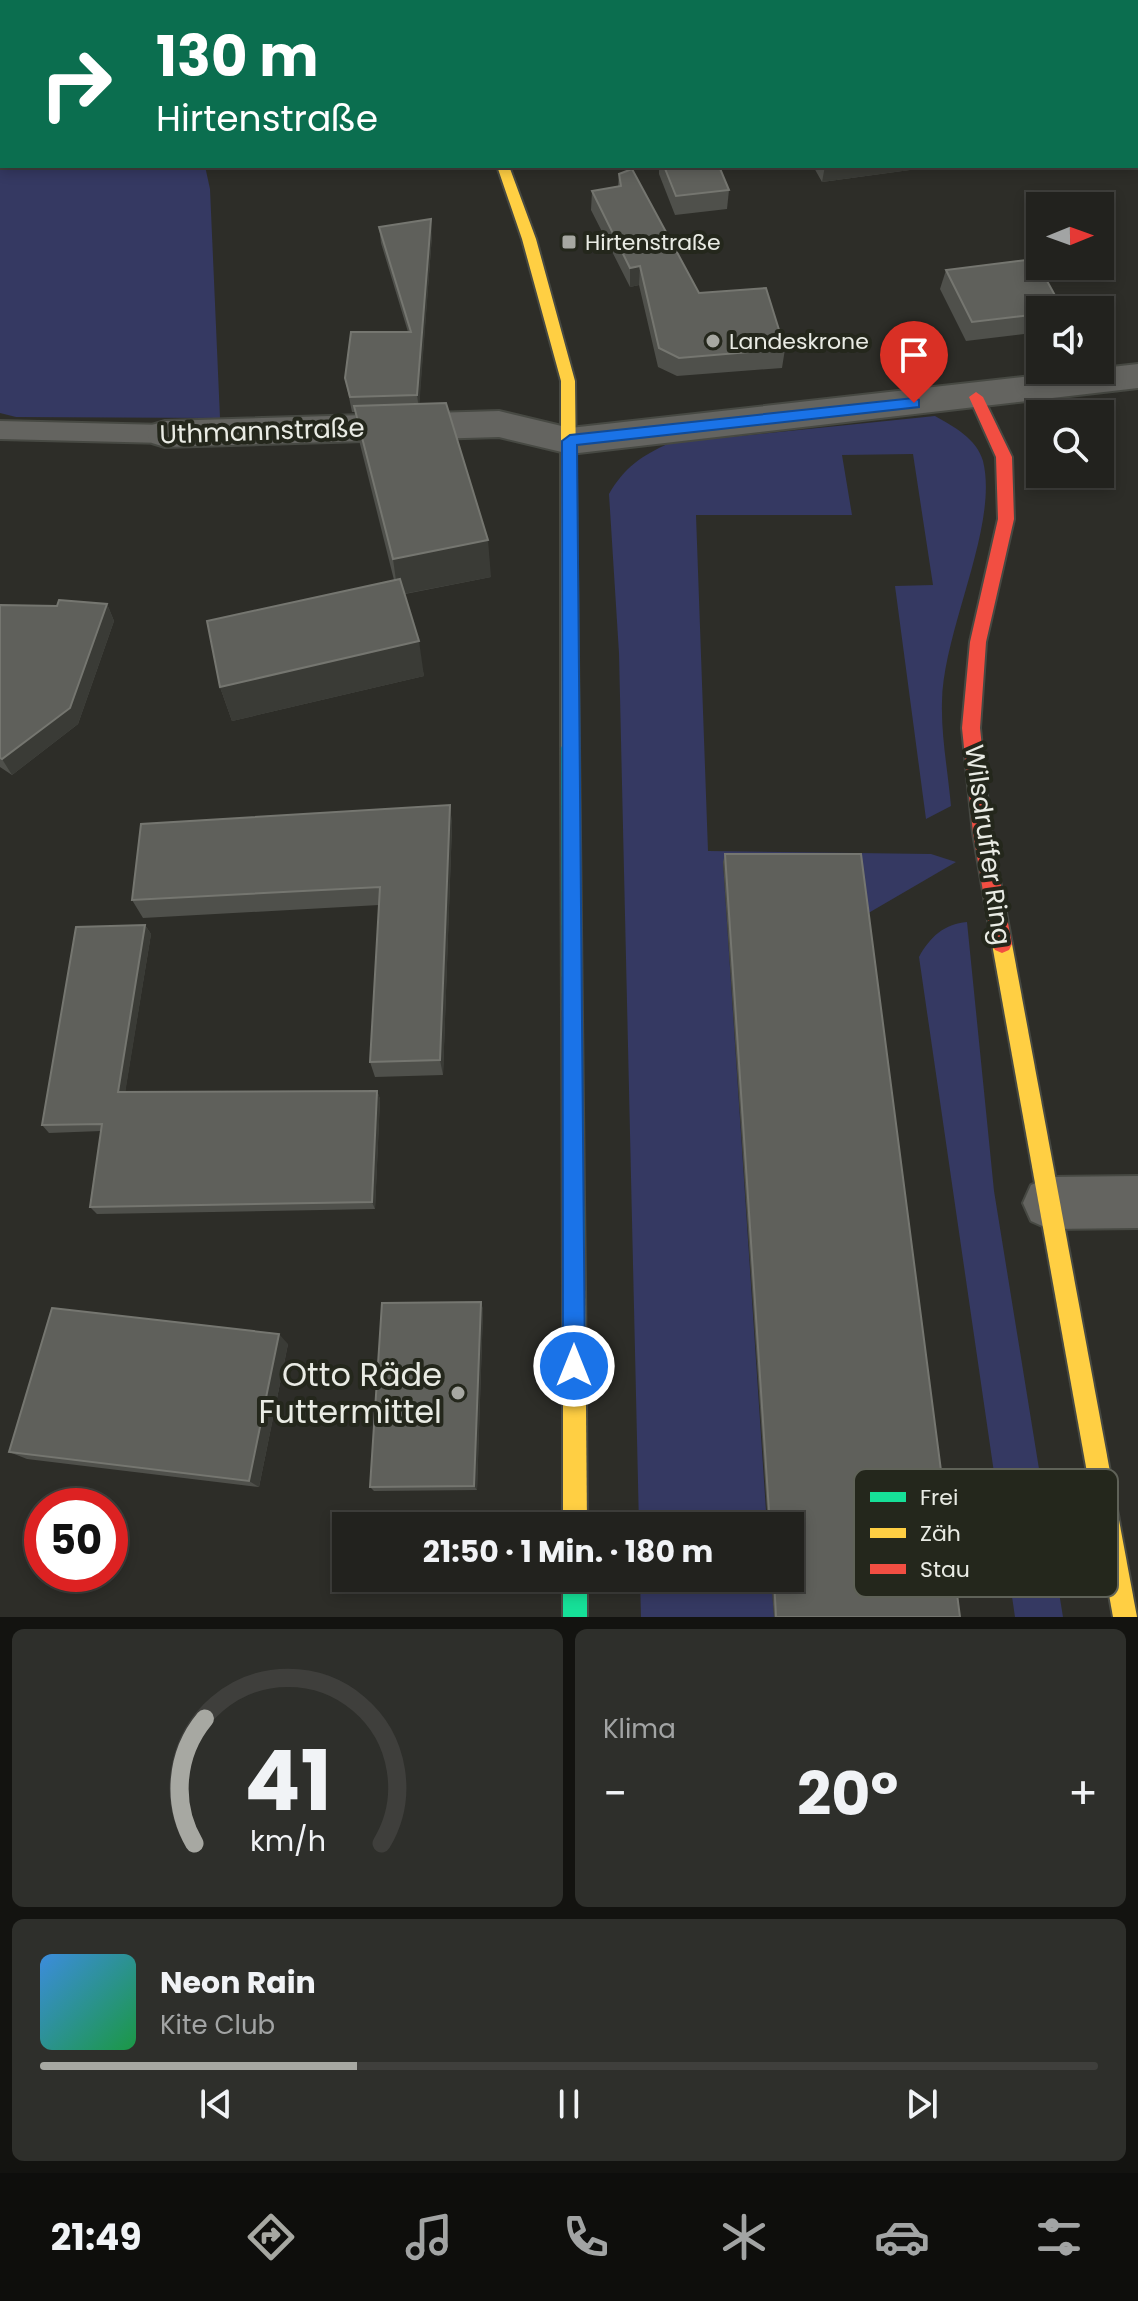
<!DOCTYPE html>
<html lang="de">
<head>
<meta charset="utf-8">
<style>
  body { margin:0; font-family:Poppins,sans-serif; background:#2e2f2b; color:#f1f3f6; height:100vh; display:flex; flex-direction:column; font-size:30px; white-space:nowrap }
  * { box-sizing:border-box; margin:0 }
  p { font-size:26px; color:#a2a4a4 }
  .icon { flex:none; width:44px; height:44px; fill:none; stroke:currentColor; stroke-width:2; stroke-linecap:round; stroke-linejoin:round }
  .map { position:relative; height:1617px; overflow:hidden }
  .side { display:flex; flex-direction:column; gap:12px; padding:12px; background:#131310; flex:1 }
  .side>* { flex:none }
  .guide { position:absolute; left:0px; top:0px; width:1138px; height:168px; box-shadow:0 4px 12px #0003,0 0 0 2px #3f3f3c; background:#0b6e4f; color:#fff; overflow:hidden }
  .needle { width:52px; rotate:89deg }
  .fabs { position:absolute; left:1026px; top:192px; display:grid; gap:16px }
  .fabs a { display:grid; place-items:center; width:88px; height:88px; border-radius:0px; background:#22221e; box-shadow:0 4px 12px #0003,0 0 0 2px #3f3f3c; font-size:40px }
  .speed { position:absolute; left:24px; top:1488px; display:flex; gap:16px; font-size:40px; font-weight:700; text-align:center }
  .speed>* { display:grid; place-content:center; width:104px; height:104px; border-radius:50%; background:#22221e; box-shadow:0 4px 12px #0003,0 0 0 2px #3f3f3c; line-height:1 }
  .speed .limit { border:12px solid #d22; background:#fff; color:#111 }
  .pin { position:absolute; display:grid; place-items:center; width:68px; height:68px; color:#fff; margin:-82px -34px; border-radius:50% 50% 50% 0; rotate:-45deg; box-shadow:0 0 8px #0007 }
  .pin .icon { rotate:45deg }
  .me { position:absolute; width:88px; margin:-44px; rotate:0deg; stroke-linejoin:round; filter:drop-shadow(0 0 6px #0008) }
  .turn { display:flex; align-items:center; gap:28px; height:168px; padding:0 24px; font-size:36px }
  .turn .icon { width:104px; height:104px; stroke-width:2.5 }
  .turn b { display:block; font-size:56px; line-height:68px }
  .big { font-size:60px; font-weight:700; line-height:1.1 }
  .side .card { flex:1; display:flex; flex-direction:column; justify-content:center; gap:12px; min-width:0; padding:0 28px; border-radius:12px; background:#2e2f2b }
  .side .dial { align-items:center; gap:0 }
  .dial svg { height:208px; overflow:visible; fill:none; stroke:#3f3f3c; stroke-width:7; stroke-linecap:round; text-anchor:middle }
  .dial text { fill:#f1f3f6; stroke:none }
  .song { display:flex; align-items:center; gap:24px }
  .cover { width:96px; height:96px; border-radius:12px; background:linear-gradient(135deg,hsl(210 70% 55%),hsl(140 70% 35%)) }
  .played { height:8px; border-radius:4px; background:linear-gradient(90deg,#a7a8a2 30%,#3f3f3c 30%) }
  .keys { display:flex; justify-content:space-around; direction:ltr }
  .heat { display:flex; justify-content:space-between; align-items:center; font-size:44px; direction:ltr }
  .side .tiles { flex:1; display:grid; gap:12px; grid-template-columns:1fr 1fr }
  .card:last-child { grid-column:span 2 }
  .trip { position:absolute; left:332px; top:1512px; width:472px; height:80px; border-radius:0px; background:#22221e; box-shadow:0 4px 12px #0003,0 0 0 2px #3f3f3c; font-weight:700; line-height:80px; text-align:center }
  .tab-bar { display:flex; height:128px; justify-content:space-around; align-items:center; background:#0e0e0c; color:#a2a4a4 }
  .tab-bar .icon { width:56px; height:56px }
  .tab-bar .on { color:#a7a8a2 }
  .tab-bar b { font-size:36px; color:#f1f3f6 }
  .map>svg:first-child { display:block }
  .green { fill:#353962 }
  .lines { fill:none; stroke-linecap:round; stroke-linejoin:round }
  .lane-casing { stroke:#474943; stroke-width:4 }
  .street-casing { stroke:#474943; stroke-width:4 }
  .fast-casing { stroke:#474943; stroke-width:4 }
  .slow-casing { stroke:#474943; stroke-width:4 }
  .jam-casing { stroke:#474943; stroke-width:4 }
  .lane { fill:#646460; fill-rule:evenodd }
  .street { fill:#646460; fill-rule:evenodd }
  .fast { fill:#16e098; fill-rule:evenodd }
  .slow { fill:#ffcf43; fill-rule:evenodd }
  .jam { fill:#f24e42; fill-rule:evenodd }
  .wall { fill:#4f504b }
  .shaded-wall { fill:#3a3b36 }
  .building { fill:#5f605b; stroke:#757670; stroke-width:2 }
  .route { fill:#1a73e8; stroke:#114b97; stroke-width:2 }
  .poi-dot { fill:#a7a8a2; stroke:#24271c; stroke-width:3 }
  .labels { text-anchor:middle; stroke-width:8; stroke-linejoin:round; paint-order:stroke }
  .far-poi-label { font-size:22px; fill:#e9ebe4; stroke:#24271c; text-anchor:start }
  .street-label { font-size:26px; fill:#e9ebe4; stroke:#24271c }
  .near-poi-label { font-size:32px; fill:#e9ebe4; stroke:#24271c; text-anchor:end }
  .key { fill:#24271c; stroke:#5f6258; stroke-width:2 }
  .key-label { font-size:22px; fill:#e9ebe4 }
</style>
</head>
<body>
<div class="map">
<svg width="1138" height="1617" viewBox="0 0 1138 1617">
  <rect width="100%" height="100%" fill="#2d2d28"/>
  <g class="green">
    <path d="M0,0h168l-166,2v164h203l5,23 10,229 -204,-1 -16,-4z"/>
    <path d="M935,416c18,10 42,23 48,45 16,65 -40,169 -41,241 -1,34 6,70 9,104l-25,13 -31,-233 38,-1 -20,-131 -71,1 10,60h-156l12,336 223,3 25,8 -91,53 -142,-53 44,664h-128l-20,-873 -10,-159c15,-26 33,-39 61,-51z"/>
    <path d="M967,922l27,269 69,426h-48l-96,-660c11,-20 25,-33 48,-35z"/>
    <path d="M640,1578h131l3,39h-133z"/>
  </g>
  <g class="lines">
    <g class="lane-casing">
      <path id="lane" d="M0,421l165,4 9,3 3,6 -3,6 -9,3 -165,-4z"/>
    </g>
    <g class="street-casing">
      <g id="street">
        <path d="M1138,364v24l-568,66 -71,-17 -334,10 -13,-4 -5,-9 5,-9 13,-4 334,-10 71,17z"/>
        <path d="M1138,1176v52l-89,1 -18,-8 -8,-18 8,-18 18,-8z"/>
      </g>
    </g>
    <g class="fast-casing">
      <g id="fast">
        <path d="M570,739l6,2 3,5 6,541 -3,8 -8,3 -8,-3 -3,-8 -2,-541 3,-5z"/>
        <rect x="563" y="1578" width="24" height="39"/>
      </g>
    </g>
    <g class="slow-casing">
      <g id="slow">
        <path d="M425,0h12l1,2h-12z"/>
        <path d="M497,166h12l27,73 39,142 4,365 -3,5h-12l-3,-5v-365l-39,-142z"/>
        <path d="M1002,935l7,3 3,6 125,673h-24l-121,-673 3,-6z"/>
        <path d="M574,1276l8,3 3,8 2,239h-24v-239l3,-8z"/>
      </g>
    </g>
    <g class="jam-casing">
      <path id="jam" d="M976,392l7,5 29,60 2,62 -28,123 -6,86 11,105 21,111 -3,6 -7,3 -7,-3 -3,-6 -19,-111 -11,-105 8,-86 28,-123 -2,-62 -27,-60z"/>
    </g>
    <use href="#lane" class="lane"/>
    <use href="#street" class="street"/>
    <use href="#fast" class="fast"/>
    <use href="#slow" class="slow"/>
    <use href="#jam" class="jam"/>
  </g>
  <g class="wall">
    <path d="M488,0h303l1,2h-302z"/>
    <path d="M659,166h60l10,24 -2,19 -52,6 -16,-41z"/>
    <path d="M813,166h126l-117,16z"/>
    <path d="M619,174l80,119 86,56 -3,19 -105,8 -19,-9 -19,-82 -9,2 -39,-77 1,-19 26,-5z"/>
    <path d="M379,227l53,8 -13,169 72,173 -86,17 19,82 -192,45 -12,-34 174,-107 -34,-136 -5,-32h-3l-7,-34 63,-46 -27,-89z"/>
    <path d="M946,270l94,40v22l-74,9 -26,-52z"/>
    <path d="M107,604l7,17 -36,103 -66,51 -12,-8v-162l57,1z"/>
    <path d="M450,805l2,20 -9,250 -68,2 -5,-15 9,-157 -236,13 -11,-18z"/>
    <path d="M725,854l235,763h-186l-3,-39h19v-52h-22l-45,-664z"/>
    <path d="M145,925l6,9 -26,158 252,-1 3,8 -5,110 -278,5 -7,-7 11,-76 -52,2 -7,-8z"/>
    <path d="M481,1302l2,8 -6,180 -103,1 -4,-4z"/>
    <path d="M288,1344l-29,143 -232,-28 -18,-7z"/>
  </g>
  <g class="shaded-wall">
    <rect x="612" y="0" width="104" height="2"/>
    <rect x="1136" y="119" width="2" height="20"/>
    <path d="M825,166h114l-117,16z"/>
    <path d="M431,219l1,16 -13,175 -2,-15z"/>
    <path d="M640,266l-1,19 -9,2v-19z"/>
    <path d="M488,540l3,37 -93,18 -5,-36z"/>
    <path d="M107,604l7,17 -36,103 -66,51 -10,-16z"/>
    <path d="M419,641l5,35 -192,45 -12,-34z"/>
    <path d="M450,805l2,20 -9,250 -3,-15z"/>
    <path d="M145,925l6,9 -27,166 -6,-8z"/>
    <path d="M377,1091l3,8 -5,110 -3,-7z"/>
    <path d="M481,1302l2,8 -6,180 -3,-4z"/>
    <path d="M279,1334l9,10 -29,143 -10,-6z"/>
  </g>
  <g class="building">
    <path d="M260,0h65l1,2h-65z"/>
    <path d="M499,0h114l1,2h-114z"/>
    <path d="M728,0h63l1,2h-63z"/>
    <path d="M962,0h55l8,2h-79z"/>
    <path d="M1136,53l2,3v63h-2z"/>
    <path d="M664,166h55l10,24 -53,6z"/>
    <path d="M632,169l67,124 67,-5 19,61 -106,9 -20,-10 -19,-82 -10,2 -38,-77 29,-5 -2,-12z"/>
    <path d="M431,219l-14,176 -67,2 -5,-19 6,-46h60l-32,-105z"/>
    <path d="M1035,259l28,51h-23v4l-68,8 -26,-52z"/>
    <path d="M446,403l42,137 -95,19 -39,-153z"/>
    <path d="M400,579l19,62 -199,46 -13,-66z"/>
    <path d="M59,600l48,4 -37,104 -68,51 -2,-1v-153l57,1z"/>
    <path d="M450,805l-10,255 -70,2 10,-175 -248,13 9,-76z"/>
    <path d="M725,854h136l99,763h-184l-2,-39h16v-52h-20z"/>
    <path d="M145,925l-27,167 259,-1 -5,111 -282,5 12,-83 -60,1 34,-198z"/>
    <path d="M481,1302l-7,184 -104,1 12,-184z"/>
    <path d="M52,1308l227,26 -30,147 -240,-29z"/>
  </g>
  <path class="route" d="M914,398l5,2v7l-342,38 8,921 -3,8 -8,4 -8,-4 -3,-8 -1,-925 8,-6z"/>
  <g class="poi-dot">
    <rect x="561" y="234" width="16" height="16" rx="4"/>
    <circle cx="713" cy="341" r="8"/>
    <circle cx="458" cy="1393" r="8"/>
  </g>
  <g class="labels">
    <g class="far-poi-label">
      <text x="585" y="250">Hirtenstraße</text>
      <text x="729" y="349">Landeskrone</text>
    </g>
    <g class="street-label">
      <text transform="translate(262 431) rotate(-2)" y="9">Uthmannstraße</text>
      <text transform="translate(988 845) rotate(82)" y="9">Wilsdruffer Ring</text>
    </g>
    <g class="near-poi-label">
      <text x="442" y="1386">Otto Räde<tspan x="442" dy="37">Futtermittel</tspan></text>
    </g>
  </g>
  <rect x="854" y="1469" width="264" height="128" rx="12" class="key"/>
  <rect x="870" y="1492" width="36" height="10" fill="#16e098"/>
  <rect x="870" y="1528" width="36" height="10" fill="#ffcf43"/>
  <rect x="870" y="1564" width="36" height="10" fill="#f24e42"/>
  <g class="key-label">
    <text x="920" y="1505">Frei</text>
    <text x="920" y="1541">Zäh</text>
    <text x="920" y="1577">Stau</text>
  </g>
</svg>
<div class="fabs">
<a><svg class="needle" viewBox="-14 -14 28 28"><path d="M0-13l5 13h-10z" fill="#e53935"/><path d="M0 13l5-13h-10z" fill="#a2a4a4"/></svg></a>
<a><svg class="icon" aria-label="sound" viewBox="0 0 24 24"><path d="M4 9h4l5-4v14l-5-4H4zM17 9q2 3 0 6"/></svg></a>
<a><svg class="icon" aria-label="search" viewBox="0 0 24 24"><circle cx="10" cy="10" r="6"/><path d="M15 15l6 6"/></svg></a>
</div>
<div class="speed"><div class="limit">50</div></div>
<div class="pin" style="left:914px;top:403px;background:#d93025"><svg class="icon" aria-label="arrive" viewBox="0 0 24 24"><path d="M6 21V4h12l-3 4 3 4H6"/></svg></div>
<svg class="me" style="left:574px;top:1366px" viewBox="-20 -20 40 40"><circle r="17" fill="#1a73e8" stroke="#fff" stroke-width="3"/><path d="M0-11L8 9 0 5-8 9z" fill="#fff"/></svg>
<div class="trip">21:50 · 1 Min. · 180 m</div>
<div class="guide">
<div class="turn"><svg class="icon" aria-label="right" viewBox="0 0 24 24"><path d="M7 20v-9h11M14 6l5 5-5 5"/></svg><div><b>130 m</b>Hirtenstraße</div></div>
</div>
</div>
<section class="side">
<div class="tiles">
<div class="card dial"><svg viewBox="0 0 100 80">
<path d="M14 69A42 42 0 1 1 86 69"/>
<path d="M14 69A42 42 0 0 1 18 21" stroke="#a7a8a2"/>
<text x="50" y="56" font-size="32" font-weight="700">41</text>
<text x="50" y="72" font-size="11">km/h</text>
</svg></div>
<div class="card"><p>Klima</p>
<div class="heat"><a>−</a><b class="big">20°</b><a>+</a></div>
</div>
<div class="card">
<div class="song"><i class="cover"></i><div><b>Neon Rain</b><p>Kite Club</p></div></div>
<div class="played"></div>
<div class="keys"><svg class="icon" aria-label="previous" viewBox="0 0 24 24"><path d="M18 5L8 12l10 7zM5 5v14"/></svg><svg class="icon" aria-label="pause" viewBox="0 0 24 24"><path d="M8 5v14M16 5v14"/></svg><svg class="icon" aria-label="next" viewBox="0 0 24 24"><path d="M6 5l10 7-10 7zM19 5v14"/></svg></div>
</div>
</div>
</section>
<nav class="tab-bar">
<b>21:49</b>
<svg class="icon on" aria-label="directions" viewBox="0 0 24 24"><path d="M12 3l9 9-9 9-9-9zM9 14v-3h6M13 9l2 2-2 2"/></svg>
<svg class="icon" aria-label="music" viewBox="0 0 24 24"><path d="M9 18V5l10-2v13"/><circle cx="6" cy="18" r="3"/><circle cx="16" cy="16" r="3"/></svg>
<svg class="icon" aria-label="phone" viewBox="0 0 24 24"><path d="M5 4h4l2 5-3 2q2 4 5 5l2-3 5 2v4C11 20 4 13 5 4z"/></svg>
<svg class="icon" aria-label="climate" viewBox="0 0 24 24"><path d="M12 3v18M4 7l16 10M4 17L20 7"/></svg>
<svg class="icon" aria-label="car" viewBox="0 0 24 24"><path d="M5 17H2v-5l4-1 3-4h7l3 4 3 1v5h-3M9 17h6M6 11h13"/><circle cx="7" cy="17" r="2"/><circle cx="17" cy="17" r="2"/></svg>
<svg class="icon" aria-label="filters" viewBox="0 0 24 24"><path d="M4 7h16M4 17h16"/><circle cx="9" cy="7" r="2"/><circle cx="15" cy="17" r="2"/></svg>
</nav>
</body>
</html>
